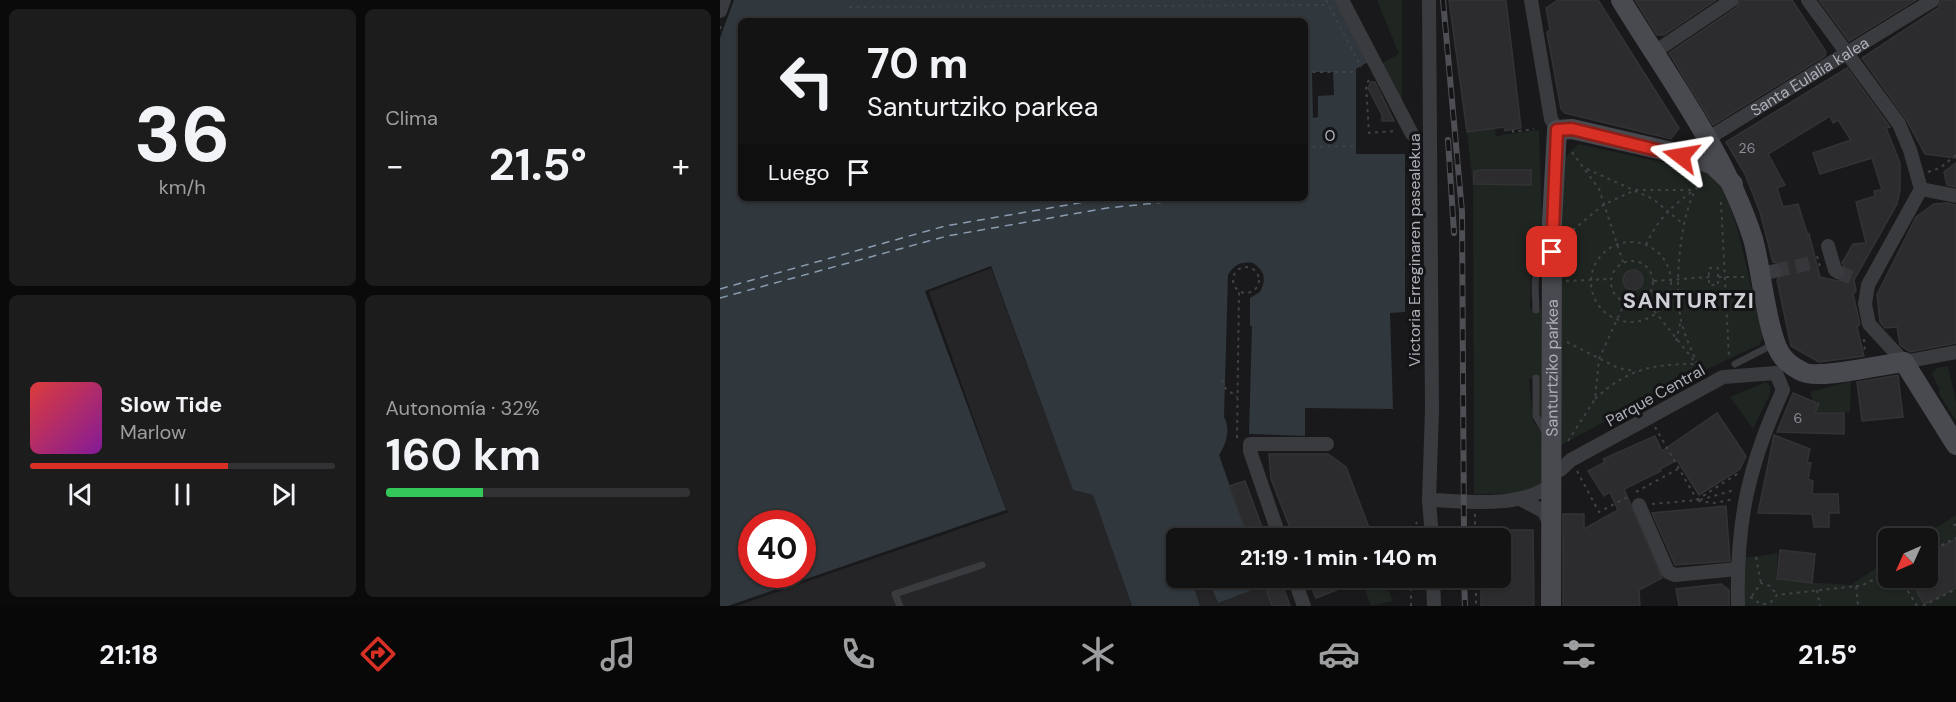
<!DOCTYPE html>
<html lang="es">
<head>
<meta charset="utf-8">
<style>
  body { margin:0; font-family:"DM Sans",sans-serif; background:#1c1c1d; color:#f1f3f6; height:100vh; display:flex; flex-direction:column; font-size:22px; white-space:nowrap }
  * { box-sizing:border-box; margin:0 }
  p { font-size:20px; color:#9d9ea0 }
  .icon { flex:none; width:33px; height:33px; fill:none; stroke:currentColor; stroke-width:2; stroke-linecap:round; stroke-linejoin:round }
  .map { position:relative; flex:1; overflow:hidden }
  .drawer { display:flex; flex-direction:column; gap:9px; padding:9px; background:#0a0a0b; width:720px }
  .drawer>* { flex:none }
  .banner { position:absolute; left:18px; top:18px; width:570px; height:183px; border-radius:9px; box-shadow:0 2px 4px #0004,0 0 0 2px #323234; background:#131314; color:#f1f3f6; overflow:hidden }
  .needle { width:39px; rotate:225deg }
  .controls { position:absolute; left:1158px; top:528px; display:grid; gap:12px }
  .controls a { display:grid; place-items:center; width:60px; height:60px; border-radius:9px; background:#131314; box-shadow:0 2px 4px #0004,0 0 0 2px #323234; font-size:30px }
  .speed { position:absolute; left:18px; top:510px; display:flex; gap:12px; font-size:30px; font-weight:700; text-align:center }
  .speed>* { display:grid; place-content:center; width:78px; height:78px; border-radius:50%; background:#131314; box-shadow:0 2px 4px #0004,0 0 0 2px #323234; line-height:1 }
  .speed .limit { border:9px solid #d22; background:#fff; color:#111 }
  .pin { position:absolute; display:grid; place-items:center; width:51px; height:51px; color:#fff; margin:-26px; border-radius:12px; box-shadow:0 3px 9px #0006 }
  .me { position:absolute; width:66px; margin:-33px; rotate:284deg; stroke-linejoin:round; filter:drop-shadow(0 0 4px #0008) }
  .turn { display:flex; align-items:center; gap:21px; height:126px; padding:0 30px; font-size:27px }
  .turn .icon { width:78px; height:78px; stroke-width:2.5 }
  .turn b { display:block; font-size:42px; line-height:51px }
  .then { display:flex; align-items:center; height:57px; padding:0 30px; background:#0003; gap:12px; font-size:22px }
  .big { font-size:45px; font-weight:700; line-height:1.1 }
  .drawer .tile { flex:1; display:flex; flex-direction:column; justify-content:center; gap:9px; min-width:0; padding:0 21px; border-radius:9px; background:#1c1c1d }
  .drawer .dial { align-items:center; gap:0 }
  .dial b { font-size:78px; line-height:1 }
  .song { display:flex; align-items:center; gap:18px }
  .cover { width:72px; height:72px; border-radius:9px; background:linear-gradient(135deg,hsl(0 70% 55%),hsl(290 70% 35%)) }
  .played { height:6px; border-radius:3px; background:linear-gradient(90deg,#d93025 65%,#323234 65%) }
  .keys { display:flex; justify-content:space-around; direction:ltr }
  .heat { display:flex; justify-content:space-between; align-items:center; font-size:33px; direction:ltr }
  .charge { height:9px; border-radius:4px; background:linear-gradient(90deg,#34c759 32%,#323234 0) }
  .drawer .tiles { flex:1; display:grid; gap:9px; grid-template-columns:repeat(2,1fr) }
  .trip { position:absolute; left:446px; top:528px; width:345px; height:60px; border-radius:9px; background:#131314; box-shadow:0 2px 4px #0004,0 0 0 2px #323234; font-weight:700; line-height:60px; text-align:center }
  .dock { display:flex; height:96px; justify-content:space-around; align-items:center; background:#080808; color:#9d9ea0 }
  .dock .icon { width:42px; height:42px }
  .dock .current { color:#d93025 }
  .dock b { font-size:27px; color:#f1f3f6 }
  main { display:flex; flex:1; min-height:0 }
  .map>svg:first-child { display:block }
  .built { fill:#252528 }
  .green { fill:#1f2520 }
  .water { fill:#30373d; fill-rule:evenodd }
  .pier { fill:#19191b }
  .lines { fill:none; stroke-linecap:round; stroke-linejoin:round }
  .ferry { stroke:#899caf; stroke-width:1.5; stroke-dasharray:8 6; stroke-linecap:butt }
  .building { fill:#2c2c2f; stroke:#333336; stroke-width:1.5; fill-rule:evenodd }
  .street-tunnel { stroke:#37373b; stroke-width:14; stroke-dasharray:14 7; stroke-linecap:butt }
  .path { stroke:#414246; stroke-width:2; stroke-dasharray:3 4.5; stroke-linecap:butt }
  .lane { stroke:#3a3b3f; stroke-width:7 }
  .street { stroke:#3a3b3f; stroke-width:14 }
  .secondary { stroke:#494a4f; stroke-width:20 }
  .rail-casing { stroke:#4e4f54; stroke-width:6 }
  .rail { stroke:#141416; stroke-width:4; stroke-dasharray:11; stroke-linecap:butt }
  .route-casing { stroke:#8d1f18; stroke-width:15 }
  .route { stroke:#d93025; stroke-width:10 }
  .labels { text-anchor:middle; stroke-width:6; stroke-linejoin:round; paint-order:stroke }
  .number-label { font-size:14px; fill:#8c8e96 }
  .street-label { font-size:16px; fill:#adb0b9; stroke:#141416 }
  .district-label { font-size:22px; font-weight:bold; letter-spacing:1.5px; fill:#cdcfd5; stroke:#141416 }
</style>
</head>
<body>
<main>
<section class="drawer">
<div class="tiles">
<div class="tile dial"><b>36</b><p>km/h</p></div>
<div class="tile"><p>Clima</p>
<div class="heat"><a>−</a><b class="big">21.5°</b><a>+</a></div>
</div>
<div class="tile">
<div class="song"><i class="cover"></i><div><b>Slow Tide</b><p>Marlow</p></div></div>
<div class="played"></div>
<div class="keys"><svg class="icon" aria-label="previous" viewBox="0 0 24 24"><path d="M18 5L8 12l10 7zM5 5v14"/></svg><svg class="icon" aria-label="pause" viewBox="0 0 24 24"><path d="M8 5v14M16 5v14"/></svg><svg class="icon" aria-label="next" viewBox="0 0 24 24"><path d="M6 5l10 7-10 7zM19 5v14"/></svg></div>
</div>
<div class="tile"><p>Autonomía · 32%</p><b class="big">160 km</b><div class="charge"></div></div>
</div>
</section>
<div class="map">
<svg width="1236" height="606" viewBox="0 0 1236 606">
  <rect width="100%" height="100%" fill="#19191b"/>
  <g class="built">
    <path d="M271,268l82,222 20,5 39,111h-396l273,-94 -3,-2 -77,-218z"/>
    <path d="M471,578h16l11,25 44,-25h18l11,28h-91z"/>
  </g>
  <g class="green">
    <path d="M657,0h25v105l-22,-41 19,-10z"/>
    <path d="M775,128l1,8 43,-6 4,119 -12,16 -1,44 11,1 3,115 -5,-10v-37l-10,1 4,42 12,16v45l-13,11 -58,1 -1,-306 -6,-56z"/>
    <path d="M858,144l120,26 10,4 16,14 15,46 24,104 -4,7 -82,38 -116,62 -1,-282z"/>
    <path d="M1228,366l8,36v19l-18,-29 2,-2 -8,-16 5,-6z"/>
    <path d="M1131,381l-1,31h-33l-7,-20z"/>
    <path d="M1046,382l4,4 1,6 -18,37 -23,-32z"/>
    <path d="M1236,515v91h-211l-1,-48 34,-5 -2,27 75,5 37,-25v18h40v-40h-8z"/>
    <path d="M649,578h14l10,23 -22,5 -10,-26z"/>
  </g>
  <g class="water">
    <path d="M14,0h601l33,62 -12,7v85h49v158l-15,1 3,96 -88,-1v28l-56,-2 3,-108h-2v-28l10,-6c7,-13 4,-22 -7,-29 -12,-2 -19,2 -25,12l-4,142c7,13 2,27 -5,38l29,83h-57l-5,-11 -9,4 2,7h-3v40h15l9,28h-68l-39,-111 -20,-5 -82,-224 -66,25 81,219 -278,96h-8v-568zM21,21h564v177h-564zM32,524h50v50h-50z"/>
    <path d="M487,578h55l3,7 -47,18z"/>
  </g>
  <path class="pier" d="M592,72h21l1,23 -16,1v21l-5,1z"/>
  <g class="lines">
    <g class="ferry">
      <path d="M0,289l225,-63 163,-28"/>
      <path d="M0,298l227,-62 160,-28 97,-10"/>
    </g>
  </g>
  <g class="building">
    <path d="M729,0h57l15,128 -16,3 -1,-4 -37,5z"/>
    <path d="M838,0h40l81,128 -8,11 -106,-26 -4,-4 -14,-77 3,-2 -4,-22z"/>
    <path d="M915,0h81l-52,35h-7z"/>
    <path d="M1021,0h51l34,52 -1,4 -112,69 -44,-72 68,-46z"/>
    <path d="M1099,0h97l-67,41z"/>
    <path d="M1222,0h14v158l-31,-4 -19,-35 -44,-61 76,-50z"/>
    <path d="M1127,68l43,59 -4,1 14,35v28l-3,13 -43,76 2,11 -3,3 7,30 -3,3 7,29 -45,6 -28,-16 -14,-66 6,-6 1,-5 -6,-6 -5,-1 -13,-50 -15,-38 -19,-32zM1110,116l3,7 5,-3 13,20 -38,13 7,21 52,-16 10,32 -8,1 1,5 -19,6 10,41 -13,1 -11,19 4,6v7l-8,5 -18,-4 -11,-43 -1,2 -10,-32 -15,3 -6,-19 8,-3 -17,-31z"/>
    <path d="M651,82h4l19,39h-12v-6l-14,-27z"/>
    <path d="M1236,163v24l-9,-2 -3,-13z"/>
    <path d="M764,170h47v15l-57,-1v-13z"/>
    <path d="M1227,203l9,2v138l-46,9 -10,-7 -3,-18 -12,1 -5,-6 -3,-27 39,-78 18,-13z"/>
    <circle cx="913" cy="280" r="10"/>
    <path d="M1178,375l5,42 -41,4 -5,-39z"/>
    <path d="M1073,393l26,11 -4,9h29v21l-67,-2z"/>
    <path d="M997,413l29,43 -6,13 -41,26 -22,-35 -17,9 1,2 -37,18 38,89 -23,12 1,16h-77v-92h21v15l34,-19 -8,-18 -6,4 -16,-25 17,-9 -2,-3 52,-23 7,15z"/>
    <path d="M1054,435l36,14 -3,13 4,1 -3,16 5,2 -1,13h26l1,19h-10v14h-15l-2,-13 -54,-1z"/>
    <path d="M549,454h59l18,13 27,71h-79l-23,-59z"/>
    <path d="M525,481l21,57h-18l-19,-52z"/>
    <path d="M1006,506l4,55 -55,4 -23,-52z"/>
    <path d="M780,530h33l1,76h-53v-28h19z"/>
    <path d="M1236,539v49l-32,16 -14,-26h18v-24z"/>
    <path d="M1060,550l35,4 -3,29 -35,-4z"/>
    <path d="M542,578h18l10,28h-18z"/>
    <path d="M588,578h59l-51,20z"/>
    <path d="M1001,584l8,6v16h-50l-3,-17z"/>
  </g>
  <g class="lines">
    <g class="street-tunnel">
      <path d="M1055,271l41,-9"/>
      <path d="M1118,272l17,7"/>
    </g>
    <g class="path">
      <path d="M606,0l35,67"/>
      <path d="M129,7l479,-2"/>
      <path d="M0,29l2,-7"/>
      <path d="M585,72h51"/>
      <path d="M649,80l-3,5 3,48 28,-2"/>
      <path d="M793,130v2l21,-3"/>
      <path d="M585,147l51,-1"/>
      <path d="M852,152l27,37 24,73"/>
      <path d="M867,169l66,30 29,24"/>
      <path d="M1208,172l12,-4 16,-13"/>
      <path d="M1001,202l8,156"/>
      <path d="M847,235l36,-30 32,-15h59"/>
      <circle cx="911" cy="282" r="40"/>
      <path d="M926,245c11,-25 26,-39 48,-55"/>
      <path d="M1097,256l3,11"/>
      <circle cx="912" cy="282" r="21"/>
      <circle cx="526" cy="280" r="13"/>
      <path d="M998,277v-9h-9v17h9v-8h27"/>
      <path d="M846,281l45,-2"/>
      <path d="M934,281l56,-4"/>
      <path d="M925,299l50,63"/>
      <path d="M1144,339l1,15"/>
      <path d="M956,341l5,-21"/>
      <path d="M847,342l51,26 18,3"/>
      <path d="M977,364c-5,-14 -13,-29 -16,-44 -7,-32 -2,-115 21,-139l-1,-4"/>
      <path d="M502,380l3,8 12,9"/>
      <path d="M875,399c33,-31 59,-35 102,-35l10,9"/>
      <path d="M935,427l42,73"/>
      <path d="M517,438l2,-147"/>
      <path d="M848,441l27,-42 4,-40 26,-57"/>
      <path d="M857,471l22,41 31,-16"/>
      <path d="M916,492l42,-23"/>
      <path d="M980,500l34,-10"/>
      <path d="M978,501l16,2 20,-4"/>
      <path d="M932,504l45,-4 43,-28"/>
      <path d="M755,514v24"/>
      <path d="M1236,524l-3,2 3,3"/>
      <path d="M692,538v-7l5,-9"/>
      <path d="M1208,552l28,-14"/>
      <path d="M1036,557l5,26"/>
      <path d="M756,578v28"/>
      <path d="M1180,578l17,28"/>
      <path d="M1136,586h5l27,-14"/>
      <path d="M1097,590l3,16"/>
      <path d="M1032,596l9,-13 9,3 7,9"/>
      <path d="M1030,597c8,4 9,9 20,6l7,-8 79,-9 2,20"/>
      <path d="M691,606v-28"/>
      <path d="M1203,606l33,-17"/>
    </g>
    <g class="lane">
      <path d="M816,310c0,-22 -6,-38 12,-54"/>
      <path d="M1015,364l39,-20"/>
      <path d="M816,378v38l11,19"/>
      <path d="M180,606l-5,-12 87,-29"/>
    </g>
    <g class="street">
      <path d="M622,0l70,134"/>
      <path d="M709,0l3,410 -3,90 3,38"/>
      <path d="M811,0l20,119 6,11"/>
      <path d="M1088,0l91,124 11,26 11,39 -53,96 -3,19 4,20 35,38 52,-10"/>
      <path d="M0,11l4,-11"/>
      <path d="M933,53l79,-53"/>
      <path id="s1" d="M987,139l226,-139"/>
      <path d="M1201,189l35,7"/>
      <path d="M1108,246l7,24 3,2"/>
      <path d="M1050,272l5,-1"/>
      <path d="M840,470l11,-10 152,-83 53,-4 7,17c-35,76 -47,132 -45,216"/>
      <path d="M709,500c39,1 90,9 122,-15"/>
      <path d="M802,500l21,11 7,12"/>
      <path d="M919,505l29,67 7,3 62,-6"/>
      <path d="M560,538l-30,-87v-7h77"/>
      <path d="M574,578l10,28"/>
      <path d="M713,578l1,28"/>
    </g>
    <g class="secondary">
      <path d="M901,0c47,77 104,152 132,239 8,28 14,93 27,114 5,8 13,14 21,18 15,10 82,-7 103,-9l52,83"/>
      <path id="s2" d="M831,606l1,-384 5,-92 15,-1 117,27 24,9 20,19"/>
    </g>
    <g class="rail-casing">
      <g id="rail">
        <path d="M723,0l19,212 2,326"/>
        <path d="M728,140l6,93"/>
        <path d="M744,578l1,28"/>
      </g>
    </g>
    <use href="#rail" class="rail"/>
  </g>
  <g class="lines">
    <g class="route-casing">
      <path id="route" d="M832,252l5,-122 15,-1 109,27"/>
    </g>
    <use href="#route" class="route"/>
  </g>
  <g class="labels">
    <g class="number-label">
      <text x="1027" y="153">26</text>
      <text x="1078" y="423">6</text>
    </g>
    <g class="street-label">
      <text dy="6" stroke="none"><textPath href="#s1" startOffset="120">Santa Eulalia kalea</textPath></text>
      <text x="610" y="141">0</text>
      <text transform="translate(694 250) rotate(-90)" y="6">Victoria Erreginaren pasealekua</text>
      <text dy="6" stroke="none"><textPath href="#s2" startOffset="238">Santurtziko parkea</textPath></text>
      <text transform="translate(935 395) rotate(-29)" y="6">Parque Central</text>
    </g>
    <g class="district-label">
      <text x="969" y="308">SANTURTZI</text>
    </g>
  </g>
</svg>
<div class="controls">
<a><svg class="needle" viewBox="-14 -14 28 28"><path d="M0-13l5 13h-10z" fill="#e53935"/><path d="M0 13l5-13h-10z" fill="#9d9ea0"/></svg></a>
</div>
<div class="speed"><div class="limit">40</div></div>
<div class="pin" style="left:832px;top:252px;background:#d93025"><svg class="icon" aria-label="arrive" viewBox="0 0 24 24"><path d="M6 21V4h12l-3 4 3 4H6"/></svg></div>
<svg class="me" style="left:961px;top:156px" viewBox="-20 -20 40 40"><path d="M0-17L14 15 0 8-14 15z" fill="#d93025" stroke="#fff" stroke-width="4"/></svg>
<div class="trip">21:19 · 1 min · 140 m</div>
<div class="banner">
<div class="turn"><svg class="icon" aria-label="left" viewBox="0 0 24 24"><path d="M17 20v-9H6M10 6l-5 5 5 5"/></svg><div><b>70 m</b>Santurtziko parkea</div></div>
<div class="then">Luego<svg class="icon" aria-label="arrive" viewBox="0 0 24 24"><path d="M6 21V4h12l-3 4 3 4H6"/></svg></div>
</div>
</div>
</main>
<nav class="dock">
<b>21:18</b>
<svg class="icon current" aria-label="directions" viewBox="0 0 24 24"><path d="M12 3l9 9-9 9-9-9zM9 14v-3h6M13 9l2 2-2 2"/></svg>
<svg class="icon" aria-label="music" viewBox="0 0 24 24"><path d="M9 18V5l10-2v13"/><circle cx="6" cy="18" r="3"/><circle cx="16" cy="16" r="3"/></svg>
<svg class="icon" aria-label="phone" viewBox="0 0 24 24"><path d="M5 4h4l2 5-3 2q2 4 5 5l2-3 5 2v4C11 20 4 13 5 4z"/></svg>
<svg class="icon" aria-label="climate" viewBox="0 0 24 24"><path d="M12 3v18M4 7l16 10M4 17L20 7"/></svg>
<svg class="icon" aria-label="car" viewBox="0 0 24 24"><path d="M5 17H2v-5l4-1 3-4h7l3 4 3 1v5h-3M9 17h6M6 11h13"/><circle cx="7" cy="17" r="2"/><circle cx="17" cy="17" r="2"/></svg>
<svg class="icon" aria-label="filters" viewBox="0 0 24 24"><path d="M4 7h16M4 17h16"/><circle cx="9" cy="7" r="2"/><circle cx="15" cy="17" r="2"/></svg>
<b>21.5°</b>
</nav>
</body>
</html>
